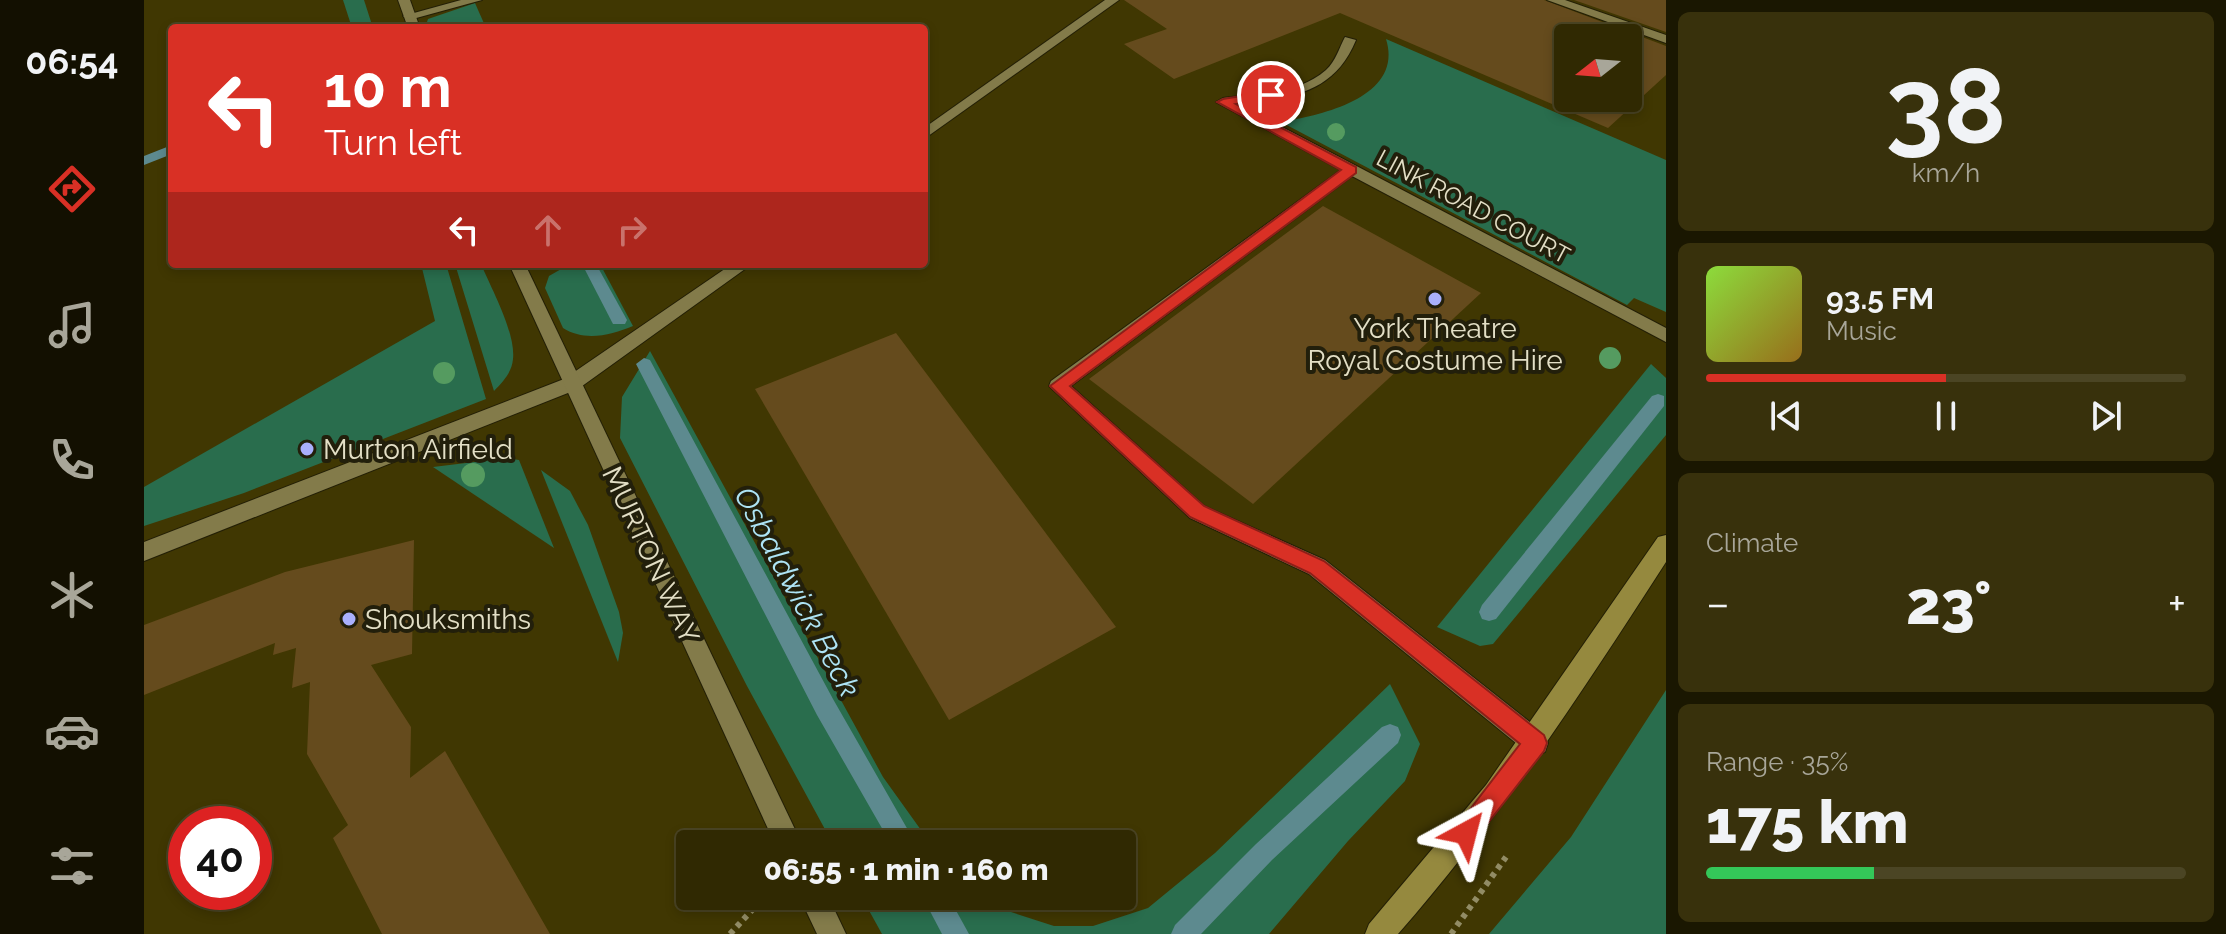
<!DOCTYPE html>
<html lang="en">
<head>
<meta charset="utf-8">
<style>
  body { margin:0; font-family:Raleway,sans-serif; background:#38310c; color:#f1f3f6; height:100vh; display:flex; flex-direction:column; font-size:30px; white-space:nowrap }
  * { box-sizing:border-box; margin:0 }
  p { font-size:26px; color:#a8a699 }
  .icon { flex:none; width:44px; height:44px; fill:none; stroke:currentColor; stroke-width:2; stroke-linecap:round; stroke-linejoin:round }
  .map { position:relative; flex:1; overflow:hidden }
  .sheet { display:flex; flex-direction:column; gap:12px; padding:12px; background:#1a1701; width:560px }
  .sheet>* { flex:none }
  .hud { position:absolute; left:24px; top:24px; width:760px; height:244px; border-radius:8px; box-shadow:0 4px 12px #0003,0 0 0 2px #4b4524; background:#d93025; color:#fff; overflow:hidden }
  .needle { width:52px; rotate:253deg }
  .tools { position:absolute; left:1410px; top:24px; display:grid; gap:16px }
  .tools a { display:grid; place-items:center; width:88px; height:88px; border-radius:8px; background:#302902; box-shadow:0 4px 12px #0003,0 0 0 2px #4b4524; font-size:40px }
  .speed { position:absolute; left:24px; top:806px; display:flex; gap:16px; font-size:40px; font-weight:700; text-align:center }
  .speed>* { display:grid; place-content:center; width:104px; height:104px; border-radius:50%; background:#302902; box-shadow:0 4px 12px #0003,0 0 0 2px #4b4524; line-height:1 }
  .speed .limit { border:12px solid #d22; background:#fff; color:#111 }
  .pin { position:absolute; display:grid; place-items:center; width:68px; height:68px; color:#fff; margin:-34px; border:4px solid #fff; border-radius:50%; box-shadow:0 2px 8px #0007 }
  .me { position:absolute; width:88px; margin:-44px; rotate:38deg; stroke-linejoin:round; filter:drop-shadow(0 0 6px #0008) }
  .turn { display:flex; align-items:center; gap:28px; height:168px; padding:0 24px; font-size:36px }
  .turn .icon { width:104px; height:104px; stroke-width:2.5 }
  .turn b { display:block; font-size:56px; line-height:68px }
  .lanes { display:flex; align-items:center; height:76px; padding:0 24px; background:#0003; justify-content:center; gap:40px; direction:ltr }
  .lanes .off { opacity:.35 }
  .big { font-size:60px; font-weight:800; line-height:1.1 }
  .sheet .card { flex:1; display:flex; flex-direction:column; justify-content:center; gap:12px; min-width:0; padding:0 28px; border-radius:12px; background:#38310c }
  .sheet .dial { align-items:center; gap:0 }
  .dial b { font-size:104px; line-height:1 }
  .song { display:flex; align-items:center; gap:24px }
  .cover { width:96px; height:96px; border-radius:12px; background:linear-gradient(135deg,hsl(90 70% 55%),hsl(40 70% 35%)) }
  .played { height:8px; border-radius:4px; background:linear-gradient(90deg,#d93025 50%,#4b4524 50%) }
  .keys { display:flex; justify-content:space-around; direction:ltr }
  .heat { display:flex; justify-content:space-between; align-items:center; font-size:44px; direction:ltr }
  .charge { height:12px; border-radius:6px; background:linear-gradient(90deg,#34c759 35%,#4b4524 0) }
  .trip { position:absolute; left:532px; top:830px; width:460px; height:80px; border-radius:8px; background:#302902; box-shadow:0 4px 12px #0003,0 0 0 2px #4b4524; font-weight:800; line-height:80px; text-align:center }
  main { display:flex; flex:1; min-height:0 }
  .tabs { display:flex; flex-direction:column; width:144px; justify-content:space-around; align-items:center; background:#131001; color:#a8a699 }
  .tabs .icon { width:56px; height:56px }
  .tabs .active { color:#d93025 }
  .tabs b { font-size:36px; color:#f1f3f6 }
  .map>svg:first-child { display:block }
  .green { fill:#296d4d }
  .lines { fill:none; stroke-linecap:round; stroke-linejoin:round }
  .stream { fill:#5d8a8f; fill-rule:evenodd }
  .building { fill:#654b1d; fill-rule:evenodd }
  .lane-casing { stroke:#231f06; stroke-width:2 }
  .street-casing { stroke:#231f06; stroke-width:2 }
  .secondary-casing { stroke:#231f06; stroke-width:2 }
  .path { stroke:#928c65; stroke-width:6; stroke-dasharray:5 5; stroke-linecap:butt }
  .lane { fill:#837b4a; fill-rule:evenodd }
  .street { fill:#837b4a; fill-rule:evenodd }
  .secondary { fill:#95893e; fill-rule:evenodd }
  .tree { fill:#559b60 }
  .route { fill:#d93025; stroke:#8d1f18; stroke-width:2 }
  .poi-dot { fill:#a9b0fc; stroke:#221f0b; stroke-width:3 }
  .labels { text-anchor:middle; stroke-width:8; stroke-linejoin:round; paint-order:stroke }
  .far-street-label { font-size:24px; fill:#e3dfc6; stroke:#221f0b }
  .poi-label { font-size:28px; fill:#e3dfc6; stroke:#221f0b; text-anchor:start }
  .street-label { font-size:28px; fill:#e3dfc6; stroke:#221f0b }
  .water-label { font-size:30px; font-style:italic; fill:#aee4f5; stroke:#221f0b }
</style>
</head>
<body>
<main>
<nav class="tabs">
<b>06:54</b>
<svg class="icon active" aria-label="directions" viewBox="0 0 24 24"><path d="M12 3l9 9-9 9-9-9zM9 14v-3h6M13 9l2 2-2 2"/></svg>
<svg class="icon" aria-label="music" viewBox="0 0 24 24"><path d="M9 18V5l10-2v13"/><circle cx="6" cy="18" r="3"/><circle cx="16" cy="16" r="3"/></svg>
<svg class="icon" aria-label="phone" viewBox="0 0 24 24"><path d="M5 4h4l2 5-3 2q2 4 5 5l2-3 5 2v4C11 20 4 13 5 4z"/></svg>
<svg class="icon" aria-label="climate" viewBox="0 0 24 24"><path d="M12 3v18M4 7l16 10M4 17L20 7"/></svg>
<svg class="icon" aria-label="car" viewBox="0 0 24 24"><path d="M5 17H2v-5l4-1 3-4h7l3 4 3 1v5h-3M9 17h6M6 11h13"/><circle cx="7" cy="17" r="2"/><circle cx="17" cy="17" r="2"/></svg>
<svg class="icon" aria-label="filters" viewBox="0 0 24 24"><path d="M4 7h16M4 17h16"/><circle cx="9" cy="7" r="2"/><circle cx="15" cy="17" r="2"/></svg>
</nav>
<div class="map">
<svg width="1522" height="934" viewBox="0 0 1522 934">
  <rect width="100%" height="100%" fill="#403702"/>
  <g class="green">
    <path d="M199,0h21l9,28h-21z"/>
    <path d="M331,3l11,25h-61l3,-9z"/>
    <path d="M1242,39l280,121v152l-32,-14 -7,7 -346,-183c42,-7 123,-25 105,-83z"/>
    <path d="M277,264h25l40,135 -242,94 -100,33v-39l291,-166z"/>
    <path d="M311,264h26c10,24 35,69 32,95 -1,13 -10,23 -19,32z"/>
    <path d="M426,264h30l33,62c-22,9 -48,16 -70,2l-18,-40 4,-12z"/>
    <path d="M506,351l233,426 48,67h-98l-86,-158 -127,-248 2,-41z"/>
    <path d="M1507,364l15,14v57l-173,209 -13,2 -43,-19z"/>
    <path d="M363,458l12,2 35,88 -121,-81z"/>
    <path d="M397,470l29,21 18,34 31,87 4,21 -5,29z"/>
    <path d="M1246,684l30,60 -15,37 -57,60 -79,93h-387l-21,-38h126l24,16 43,14h39l55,-18 67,-55z"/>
    <path d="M1522,690v244h-177l82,-97z"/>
  </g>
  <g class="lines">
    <g class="stream">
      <path d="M28,145v9l-28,11v-9z"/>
      <path d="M438,264h14l31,56 -2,4h-12z"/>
      <path d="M500,358l6,2 183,339 83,145h-25l-74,-129 -181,-351z"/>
      <path d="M1514,394l6,2v10l-168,213 -7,2 -7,-2 -3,-7 3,-7 170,-209z"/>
      <path d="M1246,724l8,3 3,8 -3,8 -126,117 -71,74h-30l4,-9 81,-81 126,-117z"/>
      <path d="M778,896h26l21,38h-27z"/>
    </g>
  </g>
  <g class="building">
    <path d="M980,0h420l122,46v29l-58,53 -268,-115 -166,66 -50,-35 43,-15zM1424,38h60v60h-60z"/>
    <path d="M1430,0h92v32z"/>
    <path d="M1179,206l158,87 -228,211 -164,-125z"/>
    <path d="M752,333l220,294 -167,93 -194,-331z"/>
    <path d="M270,540l-2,114 -41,11 40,62 -1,51 35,-27 105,183h-168l-49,-96 15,-13 -41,-71 3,-72 -18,6 4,-40 -23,7 2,-12 -131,52v-70l141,-53z"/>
  </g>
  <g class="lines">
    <g class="lane-casing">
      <g id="lane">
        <path d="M317,0h21l-73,20 -6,-4z"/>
        <path d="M961,0h14l-195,139v-11z"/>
        <path d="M1403,0h18l101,35v8z"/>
        <path d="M1201,37l11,3c-22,54 -66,58 -118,64l428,224v14l-314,-166 -281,210 133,120 121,54 220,174 3,9 -3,9 -9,3 -9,-3 -218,-178 -119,-56 -141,-132 2,-5 290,-211 -125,-68 7,-4c34,-4 76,-4 103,-28 10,-9 13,-22 19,-33z"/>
        <path d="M588,264h20l-174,125 -434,172v-19l420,-163z"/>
      </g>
    </g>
    <g class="street-casing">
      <g id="street">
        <path d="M254,0h12l10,28h-12z"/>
        <path d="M365,264h16l277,580h-27z"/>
        <path d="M655,896h29l18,38h-29z"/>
      </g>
    </g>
    <g class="secondary-casing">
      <path id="secondary" d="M1522,535v27c-83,129 -167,257 -268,372h-33l4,-10 117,-139 172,-248z"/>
    </g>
    <g class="path">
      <path d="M586,934l35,-38"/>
      <path d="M1307,934l55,-77"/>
    </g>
    <use href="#lane" class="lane"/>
    <use href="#street" class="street"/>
    <use href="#secondary" class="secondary"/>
  </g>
  <g class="tree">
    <circle cx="1192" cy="132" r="9"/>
    <circle cx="1466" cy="358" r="11"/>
    <circle cx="300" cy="373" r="11"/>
    <circle cx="329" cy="475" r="12"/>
  </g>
  <path class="route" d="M1127,91l4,1v6l-39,6 120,63v6l-286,213 134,120 120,55 220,174 3,8 -3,8 -70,90 -8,4 -8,-4 -4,-8 4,-8 62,-81 -210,-171 -120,-56 -140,-131 291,-216 -124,-68 6,-3z"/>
  <g class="poi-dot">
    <circle cx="1291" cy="299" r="8"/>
    <circle cx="163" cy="449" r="8"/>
    <circle cx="205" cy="619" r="8"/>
  </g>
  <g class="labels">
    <g class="far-street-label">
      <text transform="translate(1329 207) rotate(28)" y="8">LINK ROAD COURT</text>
    </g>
    <g class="poi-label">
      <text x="1291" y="338" text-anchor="middle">York Theatre<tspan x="1291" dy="32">Royal Costume Hire</tspan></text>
      <text x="179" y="459">Murton Airfield</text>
      <text x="221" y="629">Shouksmiths</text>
    </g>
    <g class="street-label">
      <text transform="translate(507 555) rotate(65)" y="10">MURTON WAY</text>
    </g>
    <g class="water-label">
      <text transform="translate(653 592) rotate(62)" y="10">Osbaldwick Beck</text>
    </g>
  </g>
</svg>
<div class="tools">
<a><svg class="needle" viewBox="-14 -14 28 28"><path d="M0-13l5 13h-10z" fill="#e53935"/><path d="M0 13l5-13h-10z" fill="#a8a699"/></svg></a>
</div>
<div class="speed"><div class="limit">40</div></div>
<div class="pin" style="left:1127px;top:95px;background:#d93025"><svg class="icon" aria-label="arrive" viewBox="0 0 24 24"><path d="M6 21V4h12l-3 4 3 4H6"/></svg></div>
<svg class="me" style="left:1322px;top:833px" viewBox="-20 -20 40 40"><path d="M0-17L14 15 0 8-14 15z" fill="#d93025" stroke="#fff" stroke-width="4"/></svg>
<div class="trip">06:55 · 1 min · 160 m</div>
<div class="hud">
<div class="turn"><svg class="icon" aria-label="left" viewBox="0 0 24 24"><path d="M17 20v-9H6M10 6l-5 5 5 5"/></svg><div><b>10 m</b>Turn left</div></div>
<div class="lanes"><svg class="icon" aria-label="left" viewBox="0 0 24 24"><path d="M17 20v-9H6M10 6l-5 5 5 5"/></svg><svg class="icon off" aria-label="ahead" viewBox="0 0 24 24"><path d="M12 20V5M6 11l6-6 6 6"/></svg><svg class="icon off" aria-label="right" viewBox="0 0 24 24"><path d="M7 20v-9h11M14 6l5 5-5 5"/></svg></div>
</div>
</div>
<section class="sheet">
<div class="card dial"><b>38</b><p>km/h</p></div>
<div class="card">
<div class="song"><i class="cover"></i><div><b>93.5 FM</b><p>Music</p></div></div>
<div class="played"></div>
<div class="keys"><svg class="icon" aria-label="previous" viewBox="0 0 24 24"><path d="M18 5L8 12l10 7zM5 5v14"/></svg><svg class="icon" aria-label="pause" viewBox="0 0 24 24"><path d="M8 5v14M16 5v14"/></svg><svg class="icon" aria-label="next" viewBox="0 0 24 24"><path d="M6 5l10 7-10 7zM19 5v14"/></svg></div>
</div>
<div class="card"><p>Climate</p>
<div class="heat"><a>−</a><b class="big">23°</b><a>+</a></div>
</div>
<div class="card"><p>Range · 35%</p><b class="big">175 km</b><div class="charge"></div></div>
</section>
</main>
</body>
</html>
